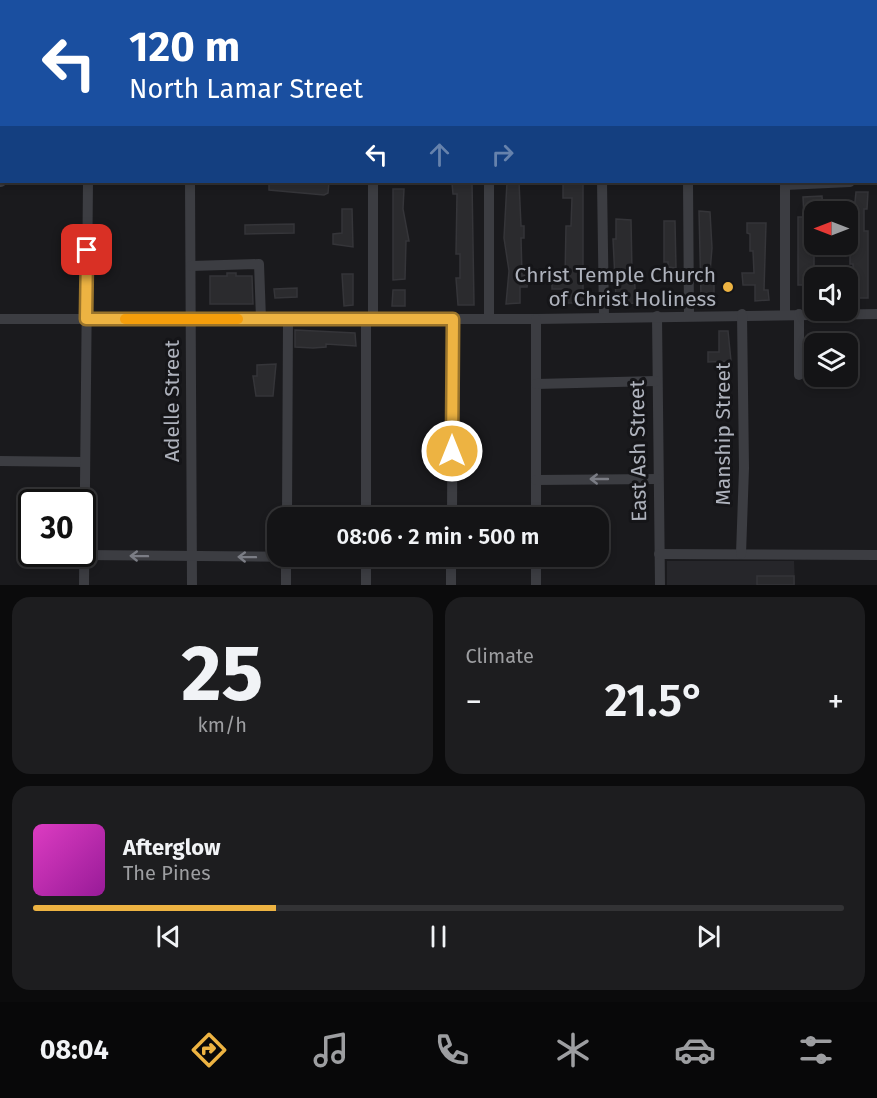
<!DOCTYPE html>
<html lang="en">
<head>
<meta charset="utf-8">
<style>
  body { margin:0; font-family:"Fira Sans",sans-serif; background:#1d1d1f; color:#f1f3f6; height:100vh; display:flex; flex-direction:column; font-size:22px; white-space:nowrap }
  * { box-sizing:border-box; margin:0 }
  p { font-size:20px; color:#9d9ea1 }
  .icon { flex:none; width:33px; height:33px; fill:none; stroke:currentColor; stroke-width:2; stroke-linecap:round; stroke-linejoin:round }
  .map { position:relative; height:585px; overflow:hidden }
  .details { display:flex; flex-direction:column; gap:12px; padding:12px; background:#0b0b0c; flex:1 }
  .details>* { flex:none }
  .banner { position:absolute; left:0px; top:0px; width:878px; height:183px; box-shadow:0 3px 9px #0003,0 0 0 2px #333335; background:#1a4fa0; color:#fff; overflow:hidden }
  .needle { width:39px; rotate:270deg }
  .buttons { position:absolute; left:804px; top:201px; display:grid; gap:12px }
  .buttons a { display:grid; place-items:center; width:54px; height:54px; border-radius:12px; background:#141416; box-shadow:0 3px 9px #0003,0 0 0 2px #333335; font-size:30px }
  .speed { position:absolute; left:18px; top:489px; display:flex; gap:12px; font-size:30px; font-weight:700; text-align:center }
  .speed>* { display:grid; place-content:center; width:78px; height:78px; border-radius:50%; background:#141416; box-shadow:0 3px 9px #0003,0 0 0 2px #333335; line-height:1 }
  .speed .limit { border:3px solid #111; border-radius:9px; background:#fff; color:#111 }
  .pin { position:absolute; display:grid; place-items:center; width:51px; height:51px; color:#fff; margin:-26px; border-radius:12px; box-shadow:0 3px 9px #0006 }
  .me { position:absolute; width:66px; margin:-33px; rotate:0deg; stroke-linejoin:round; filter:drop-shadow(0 0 4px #0008) }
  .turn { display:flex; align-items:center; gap:21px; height:126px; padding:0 30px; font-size:27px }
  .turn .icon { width:78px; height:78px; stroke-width:2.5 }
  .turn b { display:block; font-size:42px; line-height:51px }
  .lanes { display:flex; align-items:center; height:57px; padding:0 30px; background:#0003; justify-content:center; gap:30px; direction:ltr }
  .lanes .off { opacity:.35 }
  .big { font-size:45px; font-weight:600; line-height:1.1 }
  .details .card { flex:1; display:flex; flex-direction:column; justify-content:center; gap:9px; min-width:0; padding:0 21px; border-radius:18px; background:#1d1d1f }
  .details .dial { align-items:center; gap:0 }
  .dial b { font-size:78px; line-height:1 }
  .song { display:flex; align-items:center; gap:18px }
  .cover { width:72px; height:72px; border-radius:9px; background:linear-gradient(135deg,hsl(310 70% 55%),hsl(300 70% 35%)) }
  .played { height:6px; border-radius:3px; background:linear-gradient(90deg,#edb342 30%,#333335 30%) }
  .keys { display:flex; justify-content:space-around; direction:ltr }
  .heat { display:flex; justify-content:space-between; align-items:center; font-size:33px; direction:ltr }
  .details .tiles { flex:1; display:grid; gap:12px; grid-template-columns:1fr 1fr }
  .card:last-child { grid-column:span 2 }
  .trip { position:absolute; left:267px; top:507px; width:342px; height:60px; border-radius:18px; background:#141416; box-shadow:0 3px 9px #0003,0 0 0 2px #333335; font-weight:600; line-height:60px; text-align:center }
  .tab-bar { display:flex; height:96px; justify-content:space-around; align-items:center; background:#080809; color:#9d9ea1 }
  .tab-bar .icon { width:42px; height:42px }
  .tab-bar .active { color:#edb342 }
  .tab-bar b { font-size:27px; color:#f1f3f6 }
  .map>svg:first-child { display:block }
  .built { fill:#26262a }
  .building { fill:#2b2b2e; stroke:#353539; stroke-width:1.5 }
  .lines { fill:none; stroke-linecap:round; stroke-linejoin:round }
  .minor { stroke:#3c3d42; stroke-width:10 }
  .oneway { stroke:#7b7d85 }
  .route-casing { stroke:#9a742b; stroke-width:15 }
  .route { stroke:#edb342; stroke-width:10 }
  .slow { stroke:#f59e0b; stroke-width:10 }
  .poi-dot { fill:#edb342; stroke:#151518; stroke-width:2 }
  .labels { text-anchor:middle; stroke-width:6; stroke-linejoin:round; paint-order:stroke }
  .poi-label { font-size:21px; fill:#aeb2bc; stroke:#151518; text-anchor:end }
  .street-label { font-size:21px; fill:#aeb2bc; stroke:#151518 }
</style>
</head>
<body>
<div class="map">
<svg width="877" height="585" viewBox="0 0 877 585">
  <rect width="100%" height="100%" fill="#1a1a1d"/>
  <g class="built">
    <path d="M0,0h308v1l-306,1 -2,82z"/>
    <path d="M360,0h517v40l-1,-38z"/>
    <path d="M667,561h127l1,24h-128z"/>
  </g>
  <g class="building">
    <path d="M269,182h60l-1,11 -4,2 -55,-5z"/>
    <path d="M472,182l2,123h-16l-2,-27h4v-24h-4l1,-60h-4l-1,-11z"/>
    <path d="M507,182h12l2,44h3v12h-3l1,37 6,1 -1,11h-7v16l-14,1 3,-33 -5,-33z"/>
    <path d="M563,182h20v121h-19l-1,-14h-11v-8l13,-4 1,-51h5l1,-28h-9z"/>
    <path d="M393,189h11l-1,20 6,32h-3l-1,38 -12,1z"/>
    <path d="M856,192h12l-1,17h-3v22h4v67h-14l-1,-34h-3v-33h2z"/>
    <path d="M822,196l1,15h-9v74h-16v-68h6l-1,-20z"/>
    <path d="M342,209h10l1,38 -20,-3v-10l9,-1z"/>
    <path d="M699,211l11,1 2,36 -2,24h4v26l-13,-1z"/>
    <path d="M616,219l15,1 1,53h2l2,30 -18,1 -2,-5 -3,-60h3z"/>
    <path d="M664,221h11l1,47 -8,-1v-5h-4z"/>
    <path d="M747,223h19l-2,67h4l1,10 -14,1v-16h-12l-1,-12h12l-1,-22h-3v-17l-3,-1z"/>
    <path d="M294,224v9l-49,1v-9z"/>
    <path d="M227,273h9v3h16l1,28h-43v-28h17z"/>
    <path d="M342,274h11v31l-9,1z"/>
    <path d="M297,288v9l-22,1 -1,-9z"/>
    <path d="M393,290h12v16h-13z"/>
    <path d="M295,330l60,3 1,13 -30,-2v3l-13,1 -18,-1z"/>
    <path d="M719,331h9l3,30 -23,1v-10h11z"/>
    <path d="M276,364l-3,32h-17l-3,-20h4v-11z"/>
    <rect x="757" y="576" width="37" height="9"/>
  </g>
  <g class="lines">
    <g class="minor">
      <path d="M313,0v2"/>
      <path d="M242,2v-2"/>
      <path d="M0,3h2"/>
      <path d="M876,52h1"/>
      <path d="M0,94h2"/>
      <path d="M876,180h1"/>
      <path d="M0,182h1"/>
      <path d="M190,182l2,403"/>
      <path d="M373,182v137"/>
      <path d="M489,182v137"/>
      <path d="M602,182l2,134"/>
      <path d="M688,182l1,133"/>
      <path d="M785,182v132"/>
      <path d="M785,185l65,-3"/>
      <path d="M191,266l68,-2 2,55"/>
      <path d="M657,316l3,269"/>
      <path d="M0,319h536l341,-5"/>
      <path d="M366,319v199"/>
      <path d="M536,319v199"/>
      <path d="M799,375v-61"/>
      <path d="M536,384l120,-3"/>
      <path d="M0,461l85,1"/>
      <path d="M536,480l122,-1"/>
      <path d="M287,518l1,-199"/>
      <path d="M452,518l1,-199"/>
      <path d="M659,554l218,1"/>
      <path d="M741,554l3,-86 -2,-154"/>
      <path d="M84,555l452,4"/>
      <path d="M366,556v29"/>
      <path d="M84,585l4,-403"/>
      <path d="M286,585v-29"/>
      <path d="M451,585v-29"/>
      <path d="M536,585v-29"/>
    </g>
  </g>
  <defs><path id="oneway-shaft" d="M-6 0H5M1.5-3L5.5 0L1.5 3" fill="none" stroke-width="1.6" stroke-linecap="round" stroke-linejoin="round" transform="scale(1.5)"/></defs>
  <g class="oneway">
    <use href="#oneway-shaft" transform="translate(599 479) rotate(180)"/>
    <use href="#oneway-shaft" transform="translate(139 556) rotate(-179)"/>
    <use href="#oneway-shaft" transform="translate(247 557) rotate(-179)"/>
  </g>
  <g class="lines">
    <g class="route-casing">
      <path id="route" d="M87,250l-1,69h367l-1,132"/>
    </g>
    <use href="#route" class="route"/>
    <path class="slow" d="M125,319h113"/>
  </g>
  <circle class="poi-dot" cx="728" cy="287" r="6"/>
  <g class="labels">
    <g class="poi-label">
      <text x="716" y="282">Christ Temple Church<tspan x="716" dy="24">of Christ Holiness</tspan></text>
    </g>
    <g class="street-label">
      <text transform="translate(172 401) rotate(-90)" y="7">Adelle Street</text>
      <text transform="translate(723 434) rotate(-90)" y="7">Manship Street</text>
      <text transform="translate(638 451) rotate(-91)" y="7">East Ash Street</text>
    </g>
  </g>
</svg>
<div class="buttons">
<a><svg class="needle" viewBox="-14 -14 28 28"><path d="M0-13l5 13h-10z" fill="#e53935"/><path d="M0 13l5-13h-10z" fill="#9d9ea1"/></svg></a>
<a><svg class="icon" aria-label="sound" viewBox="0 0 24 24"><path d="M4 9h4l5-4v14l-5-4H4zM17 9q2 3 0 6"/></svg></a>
<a><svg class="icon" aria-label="layers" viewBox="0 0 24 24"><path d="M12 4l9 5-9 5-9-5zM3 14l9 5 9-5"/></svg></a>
</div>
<div class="speed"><div class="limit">30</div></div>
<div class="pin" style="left:87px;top:250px;background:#d93025"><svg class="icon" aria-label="arrive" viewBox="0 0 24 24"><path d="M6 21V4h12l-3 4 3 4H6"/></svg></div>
<svg class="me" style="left:452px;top:451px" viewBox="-20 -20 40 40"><circle r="17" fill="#edb342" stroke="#fff" stroke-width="3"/><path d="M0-11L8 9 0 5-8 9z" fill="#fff"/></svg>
<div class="trip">08:06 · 2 min · 500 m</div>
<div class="banner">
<div class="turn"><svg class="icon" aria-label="left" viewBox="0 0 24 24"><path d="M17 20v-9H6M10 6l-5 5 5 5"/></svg><div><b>120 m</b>North Lamar Street</div></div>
<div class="lanes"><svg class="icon" aria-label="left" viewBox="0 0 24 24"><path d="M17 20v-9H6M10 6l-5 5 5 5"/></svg><svg class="icon off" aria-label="ahead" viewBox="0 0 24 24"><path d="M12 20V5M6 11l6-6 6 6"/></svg><svg class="icon off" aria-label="right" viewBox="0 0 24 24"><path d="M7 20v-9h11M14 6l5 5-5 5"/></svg></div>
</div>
</div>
<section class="details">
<div class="tiles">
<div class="card dial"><b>25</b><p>km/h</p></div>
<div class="card"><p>Climate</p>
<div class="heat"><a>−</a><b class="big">21.5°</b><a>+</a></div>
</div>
<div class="card">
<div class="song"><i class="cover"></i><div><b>Afterglow</b><p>The Pines</p></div></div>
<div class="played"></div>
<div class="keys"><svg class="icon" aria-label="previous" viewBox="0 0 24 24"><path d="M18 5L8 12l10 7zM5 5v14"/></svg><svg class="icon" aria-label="pause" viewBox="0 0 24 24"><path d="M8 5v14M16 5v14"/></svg><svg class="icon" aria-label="next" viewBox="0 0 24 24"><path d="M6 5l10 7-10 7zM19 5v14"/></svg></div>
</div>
</div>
</section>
<nav class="tab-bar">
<b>08:04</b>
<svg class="icon active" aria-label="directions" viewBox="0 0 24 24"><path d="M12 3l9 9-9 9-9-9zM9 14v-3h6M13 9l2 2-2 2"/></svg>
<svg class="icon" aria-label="music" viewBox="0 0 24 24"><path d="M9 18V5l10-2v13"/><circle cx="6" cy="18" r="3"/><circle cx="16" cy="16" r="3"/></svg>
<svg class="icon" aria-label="phone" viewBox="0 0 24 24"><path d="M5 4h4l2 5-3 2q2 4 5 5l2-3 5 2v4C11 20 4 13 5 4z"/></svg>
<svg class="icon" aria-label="climate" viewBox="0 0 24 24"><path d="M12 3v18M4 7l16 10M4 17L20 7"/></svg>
<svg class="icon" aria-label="car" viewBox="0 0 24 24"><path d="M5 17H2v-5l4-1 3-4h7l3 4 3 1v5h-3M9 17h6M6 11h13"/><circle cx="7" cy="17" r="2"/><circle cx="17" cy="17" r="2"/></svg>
<svg class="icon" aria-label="filters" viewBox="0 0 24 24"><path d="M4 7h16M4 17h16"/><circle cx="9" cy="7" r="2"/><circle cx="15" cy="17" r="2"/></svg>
</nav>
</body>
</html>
